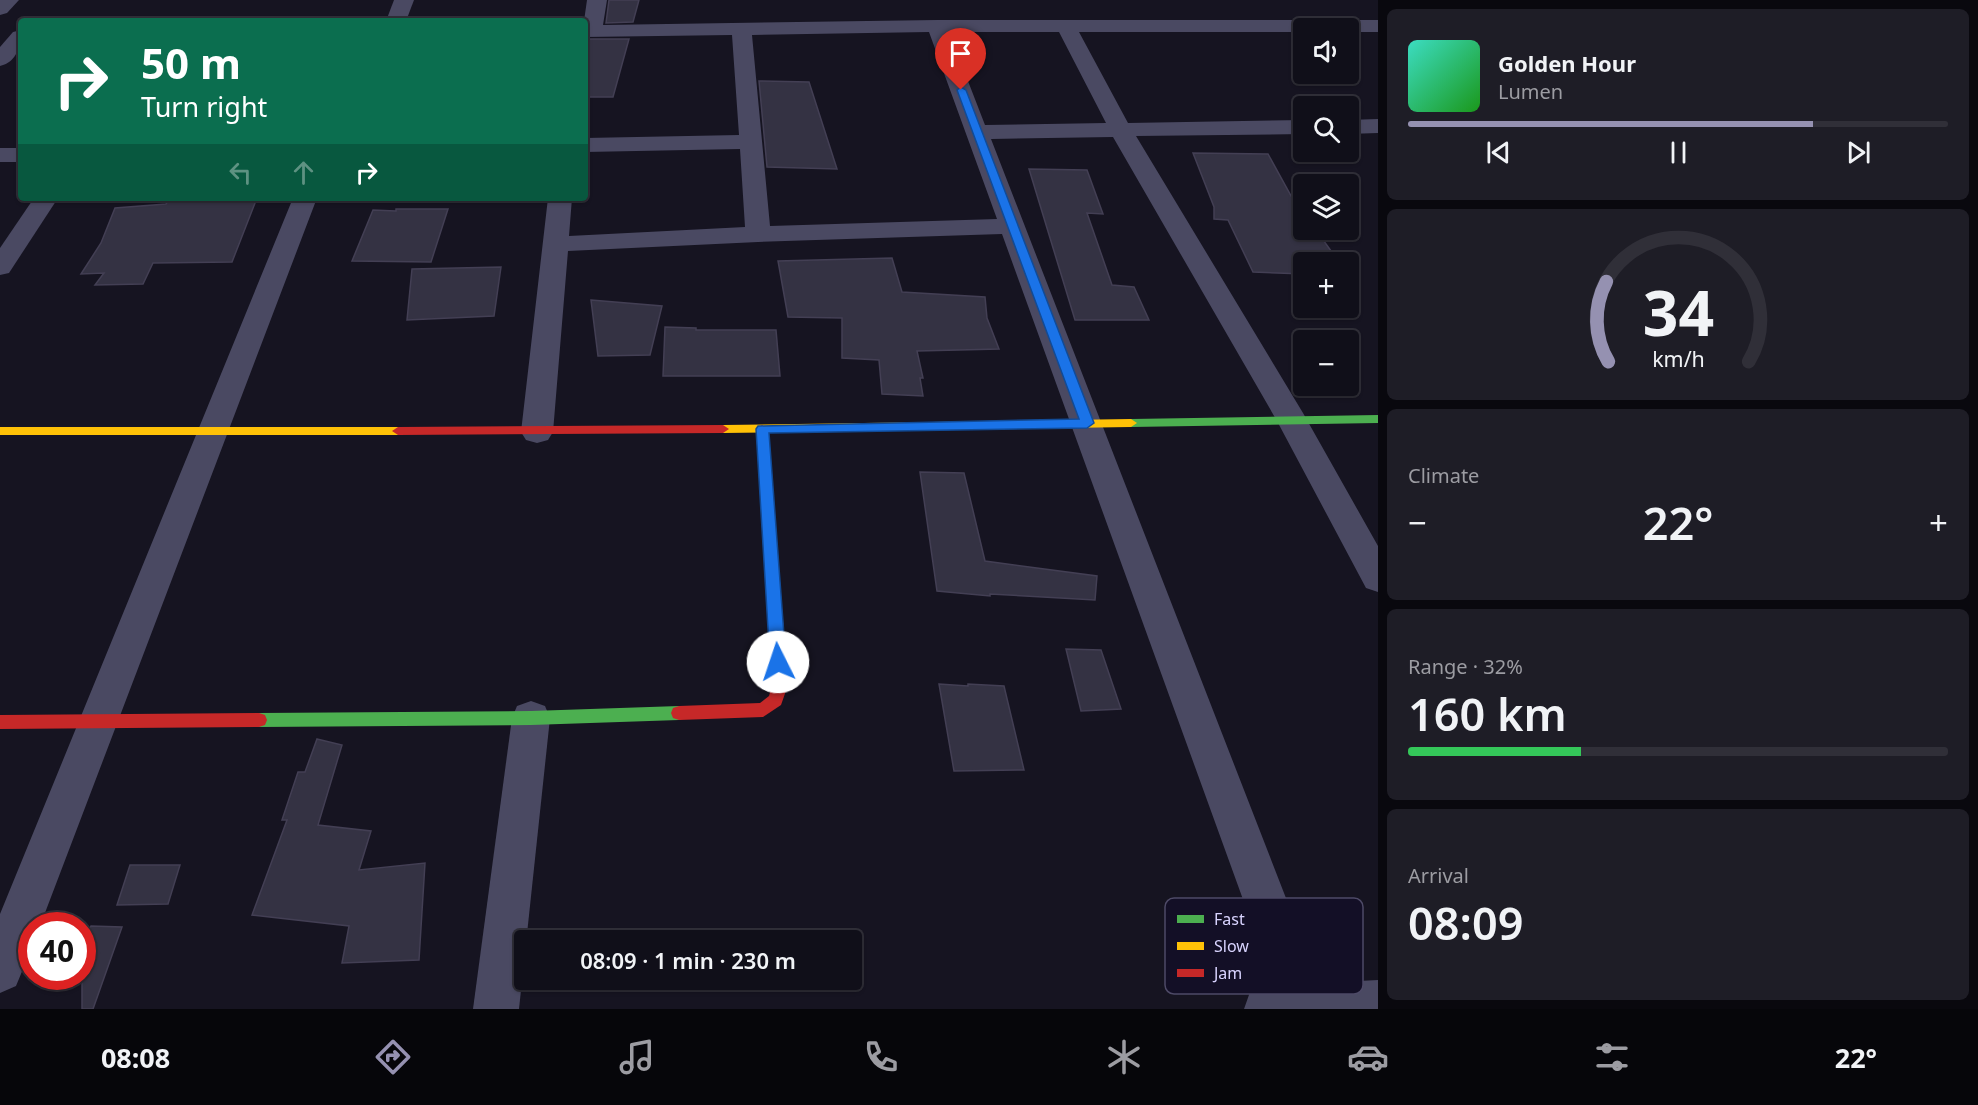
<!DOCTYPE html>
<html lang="en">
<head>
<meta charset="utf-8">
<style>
  body { margin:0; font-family:"Noto Sans",sans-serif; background:#1e1d26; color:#f1f3f6; height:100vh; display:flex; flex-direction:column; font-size:22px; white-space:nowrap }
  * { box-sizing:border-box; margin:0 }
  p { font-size:20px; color:#9c9ca2 }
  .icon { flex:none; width:33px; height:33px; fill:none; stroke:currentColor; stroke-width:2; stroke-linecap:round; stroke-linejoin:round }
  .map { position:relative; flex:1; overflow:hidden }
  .side { display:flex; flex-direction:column; gap:9px; padding:9px; background:#09080e; width:600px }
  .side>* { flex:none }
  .guide { position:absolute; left:18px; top:18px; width:570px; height:183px; border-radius:6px; box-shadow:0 2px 4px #0004,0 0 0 2px #302f38; background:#0b6e4f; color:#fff; overflow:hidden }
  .tools { position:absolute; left:1293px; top:18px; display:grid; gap:12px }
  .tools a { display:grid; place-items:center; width:66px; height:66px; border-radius:6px; background:#100f19; box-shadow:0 2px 4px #0004,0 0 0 2px #302f38; font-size:30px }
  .speed { position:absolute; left:18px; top:912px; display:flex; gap:12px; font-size:30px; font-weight:700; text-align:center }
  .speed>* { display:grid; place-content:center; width:78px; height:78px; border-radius:50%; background:#100f19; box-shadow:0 2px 4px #0004,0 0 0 2px #302f38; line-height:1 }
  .speed .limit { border:9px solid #d22; background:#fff; color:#111 }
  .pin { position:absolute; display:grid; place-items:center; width:51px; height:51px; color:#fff; margin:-62px -26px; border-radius:50% 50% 50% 0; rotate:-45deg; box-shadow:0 0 6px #0007 }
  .pin .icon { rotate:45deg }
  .me { position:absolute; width:66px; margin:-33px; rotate:356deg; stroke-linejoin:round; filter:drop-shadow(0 0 4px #0008) }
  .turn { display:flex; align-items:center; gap:21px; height:126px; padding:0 24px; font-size:27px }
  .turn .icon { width:78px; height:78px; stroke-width:2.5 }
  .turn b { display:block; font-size:42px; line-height:51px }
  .lanes { display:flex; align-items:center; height:57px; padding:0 24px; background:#0003; justify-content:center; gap:30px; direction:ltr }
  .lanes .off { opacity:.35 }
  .big { font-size:45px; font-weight:600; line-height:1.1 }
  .side .widget { flex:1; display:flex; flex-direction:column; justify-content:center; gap:9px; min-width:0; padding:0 21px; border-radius:9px; background:#1e1d26 }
  .side .dial { align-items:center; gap:0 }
  .dial svg { height:156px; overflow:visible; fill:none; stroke:#302f38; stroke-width:7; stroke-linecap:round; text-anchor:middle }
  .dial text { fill:#f1f3f6; stroke:none }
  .song { display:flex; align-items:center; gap:18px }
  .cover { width:72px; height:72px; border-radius:9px; background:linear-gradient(135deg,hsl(170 70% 55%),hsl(120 70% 35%)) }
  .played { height:6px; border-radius:3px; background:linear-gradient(90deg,#9591b1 75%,#302f38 75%) }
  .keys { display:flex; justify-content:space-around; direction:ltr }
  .heat { display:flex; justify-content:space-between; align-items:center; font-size:33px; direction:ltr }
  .charge { height:9px; border-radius:4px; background:linear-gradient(90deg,#34c759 32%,#302f38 0) }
  .trip { position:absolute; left:514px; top:930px; width:348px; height:60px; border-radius:6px; background:#100f19; box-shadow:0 2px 4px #0004,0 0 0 2px #302f38; font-weight:600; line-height:60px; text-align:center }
  .menu { display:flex; height:96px; justify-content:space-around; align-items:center; background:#06060a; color:#9c9ca2 }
  .menu .icon { width:42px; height:42px }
  .menu .active { color:#9591b1 }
  .menu b { font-size:27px; color:#f1f3f6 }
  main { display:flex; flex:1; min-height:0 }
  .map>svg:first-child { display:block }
  .building { fill:#343243; stroke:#433f54; stroke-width:1.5 }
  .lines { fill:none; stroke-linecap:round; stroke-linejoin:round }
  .street { fill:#4a4962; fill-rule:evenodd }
  .fast { fill:#4caf50; fill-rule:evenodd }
  .slow { fill:#ffc107; fill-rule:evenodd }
  .jam { fill:#c62828; fill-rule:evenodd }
  .route { fill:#1a73e8; stroke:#114b97; stroke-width:1.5 }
  .key { fill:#130f26; stroke:#4e4a67; stroke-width:1.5 }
  .key-label { font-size:16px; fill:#d9d4ff }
</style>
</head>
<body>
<main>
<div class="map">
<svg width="1378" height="1009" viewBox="0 0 1378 1009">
  <rect width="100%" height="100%" fill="#161421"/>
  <g class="building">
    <path d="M609,0h30l-6,22 -27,1z"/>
    <path d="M585,39h44l-16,58h-28z"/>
    <path d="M759,81l50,1 28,87 -70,-2z"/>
    <path d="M1193,153l75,1 27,49h3l6,7v20h12l23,32h-35v12l-51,-2 -25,-52 -14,-1v-12z"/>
    <path d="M1029,169l58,1 16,44 -16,-1 25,72 22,2 15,33h-74z"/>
    <path d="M170,198h87l-25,64 -79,1 -10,21 -48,1 9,-12 -23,1 20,-31 14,-35 51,-4z"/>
    <path d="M396,209h52l-17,53 -79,-1 21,-51 23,1z"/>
    <path d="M892,258l10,34 83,5 2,21 12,31 -82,2 6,27h-3l3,18 -41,-2 -3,-34 -37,-2v-40l-54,-1 -10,-56z"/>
    <path d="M501,267l-7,49 -87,4 5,-51z"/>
    <path d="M591,300l71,6 -12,49 -52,1z"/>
    <path d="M665,327l31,1v2h80l4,46h-117z"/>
    <path d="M920,472l44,1 21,88 112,15 -2,24 -105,-6v2l-53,-5z"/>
    <path d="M1066,649l35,1 20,59 -40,2z"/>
    <path d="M939,684l29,2v-2l36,2 20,84 -70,1z"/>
    <path d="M317,739l25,6 -24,80 53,6 -12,39 66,-7 -6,97 -77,3 7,-37 -97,-11 35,-95h-5l16,-48h7z"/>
    <path d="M130,865h50l-12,39 -51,1z"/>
    <path d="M91,926l31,1 -29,82h-11v-61z"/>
  </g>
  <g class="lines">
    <g class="street">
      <path d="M0,0h19l-12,13 -7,2z"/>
      <path d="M394,0h20l-8,21h-20z"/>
      <path d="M587,0h20l-4,25 334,-5h441v12h-30v-4h-44v4h-225l49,91 176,-3v14l-168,2 167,277 75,133v46l-12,-4 -89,-167 -164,-284 -122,2 328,844 59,-3v29h-134l6,-17 24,-7 -272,-751 -244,8 -190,9 -15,181 -5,8 -11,3 -11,-3 -5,-8 27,-234h24l-3,38 176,-9 -5,-78 -155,3v-14l154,-3 -7,-100 -147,2 -1,-16zM929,32l68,187 -227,7 -18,-191zM949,32h110l47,91 -121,2z"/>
      <path d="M21,30c0,16 -4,32 -21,36v-19l13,-15z"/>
      <path d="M1378,119v14l-30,1v-14z"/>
      <rect x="0" y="148" width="21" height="14"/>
      <path d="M34,198h24l-49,75 -9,2v-27z"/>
      <path d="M293,198h24l-277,728h-8c0,22 -7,39 -16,60l-16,7v-79z"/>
      <path d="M531,701l14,5 5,12 -31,291h-46l39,-291 5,-12z"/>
    </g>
    <g class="fast">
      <path d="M1378,415v8l-247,4 -6,-4 6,-4z"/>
      <path d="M679,706l6,2 2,5 -2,5 -6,2 -148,5 -272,2 -6,-2 -2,-5 2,-5 6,-2 272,-2z"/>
    </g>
    <g class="slow">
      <path d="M1131,419l6,4 -6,4 -408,6 -6,-4 6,-4z"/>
      <path d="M0,427h398l6,4 -6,4h-398z"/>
    </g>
    <g class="jam">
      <path d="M723,425l6,4 -6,4 -325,2 -6,-4 6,-4z"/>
      <path d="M762,425l6,4 20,256 -7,20 -18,12 -84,3 -6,-2 -2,-5 2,-5 6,-2 81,-3 9,-7 3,-11 -16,-256z"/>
      <path d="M259,713l6,2 2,5 -2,5 -6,2 -259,2v-14z"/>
    </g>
  </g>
  <path class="route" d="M961,87l5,3 128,333 -7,5 -318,5 17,229 -2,4 -6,2 -5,-2 -3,-4 -14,-233 2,-3 321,-7 -122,-329z"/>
  <rect x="1165" y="898" width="198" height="96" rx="9" class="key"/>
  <rect x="1177" y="915" width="27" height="8" fill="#4caf50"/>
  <rect x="1177" y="942" width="27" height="8" fill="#ffc107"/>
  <rect x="1177" y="969" width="27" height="8" fill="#c62828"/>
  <g class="key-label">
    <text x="1214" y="925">Fast</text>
    <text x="1214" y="952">Slow</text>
    <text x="1214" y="979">Jam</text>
  </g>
</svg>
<div class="tools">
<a><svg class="icon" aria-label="sound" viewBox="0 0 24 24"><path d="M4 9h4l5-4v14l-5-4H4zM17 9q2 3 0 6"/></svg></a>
<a><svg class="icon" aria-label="search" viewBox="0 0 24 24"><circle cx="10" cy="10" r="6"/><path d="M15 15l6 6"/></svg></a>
<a><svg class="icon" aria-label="layers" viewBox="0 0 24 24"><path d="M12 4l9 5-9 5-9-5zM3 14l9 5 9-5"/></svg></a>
<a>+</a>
<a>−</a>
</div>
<div class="speed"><div class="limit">40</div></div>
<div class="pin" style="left:961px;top:90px;background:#d93025"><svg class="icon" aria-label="arrive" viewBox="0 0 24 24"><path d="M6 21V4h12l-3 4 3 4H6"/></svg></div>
<svg class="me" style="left:778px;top:662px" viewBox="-20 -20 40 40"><circle r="19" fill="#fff"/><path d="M0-13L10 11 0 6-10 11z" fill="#1a73e8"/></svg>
<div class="trip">08:09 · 1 min · 230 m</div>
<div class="guide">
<div class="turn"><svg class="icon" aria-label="right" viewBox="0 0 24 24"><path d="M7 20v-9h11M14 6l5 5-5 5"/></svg><div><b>50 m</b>Turn right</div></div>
<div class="lanes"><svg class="icon off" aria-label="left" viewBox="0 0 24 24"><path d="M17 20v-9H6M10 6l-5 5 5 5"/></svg><svg class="icon off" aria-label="ahead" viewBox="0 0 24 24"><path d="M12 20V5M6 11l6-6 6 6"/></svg><svg class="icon" aria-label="right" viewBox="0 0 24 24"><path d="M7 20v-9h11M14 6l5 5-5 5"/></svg></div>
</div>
</div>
<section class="side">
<div class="widget">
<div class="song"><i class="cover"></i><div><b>Golden Hour</b><p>Lumen</p></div></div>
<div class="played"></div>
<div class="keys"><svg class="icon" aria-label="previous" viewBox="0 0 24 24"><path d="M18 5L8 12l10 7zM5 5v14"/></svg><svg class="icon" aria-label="pause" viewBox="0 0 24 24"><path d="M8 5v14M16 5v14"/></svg><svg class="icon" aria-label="next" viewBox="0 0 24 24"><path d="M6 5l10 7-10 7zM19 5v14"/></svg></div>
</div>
<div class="widget dial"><svg viewBox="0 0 100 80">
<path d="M14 69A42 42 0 1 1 86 69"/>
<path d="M14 69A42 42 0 0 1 13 28" stroke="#9591b1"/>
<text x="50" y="56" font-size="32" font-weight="700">34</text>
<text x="50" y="72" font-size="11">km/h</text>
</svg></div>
<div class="widget"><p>Climate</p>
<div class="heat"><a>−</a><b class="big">22°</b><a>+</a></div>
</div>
<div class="widget"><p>Range · 32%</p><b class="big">160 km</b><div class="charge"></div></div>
<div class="widget"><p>Arrival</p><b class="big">08:09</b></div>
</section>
</main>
<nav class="menu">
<b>08:08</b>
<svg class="icon active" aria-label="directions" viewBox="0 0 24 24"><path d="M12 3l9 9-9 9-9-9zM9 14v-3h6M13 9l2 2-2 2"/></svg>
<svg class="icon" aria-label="music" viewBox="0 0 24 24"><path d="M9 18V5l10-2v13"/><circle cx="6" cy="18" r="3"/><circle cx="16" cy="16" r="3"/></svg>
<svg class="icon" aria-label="phone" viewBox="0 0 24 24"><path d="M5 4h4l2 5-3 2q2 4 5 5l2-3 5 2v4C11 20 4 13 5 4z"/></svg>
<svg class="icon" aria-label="climate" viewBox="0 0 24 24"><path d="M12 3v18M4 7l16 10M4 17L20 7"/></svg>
<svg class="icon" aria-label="car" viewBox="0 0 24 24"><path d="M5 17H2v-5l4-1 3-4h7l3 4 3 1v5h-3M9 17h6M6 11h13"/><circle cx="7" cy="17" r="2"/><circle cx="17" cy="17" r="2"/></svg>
<svg class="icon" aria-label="filters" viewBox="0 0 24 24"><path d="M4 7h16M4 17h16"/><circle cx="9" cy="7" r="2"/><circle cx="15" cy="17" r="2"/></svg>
<b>22°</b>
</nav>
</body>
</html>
